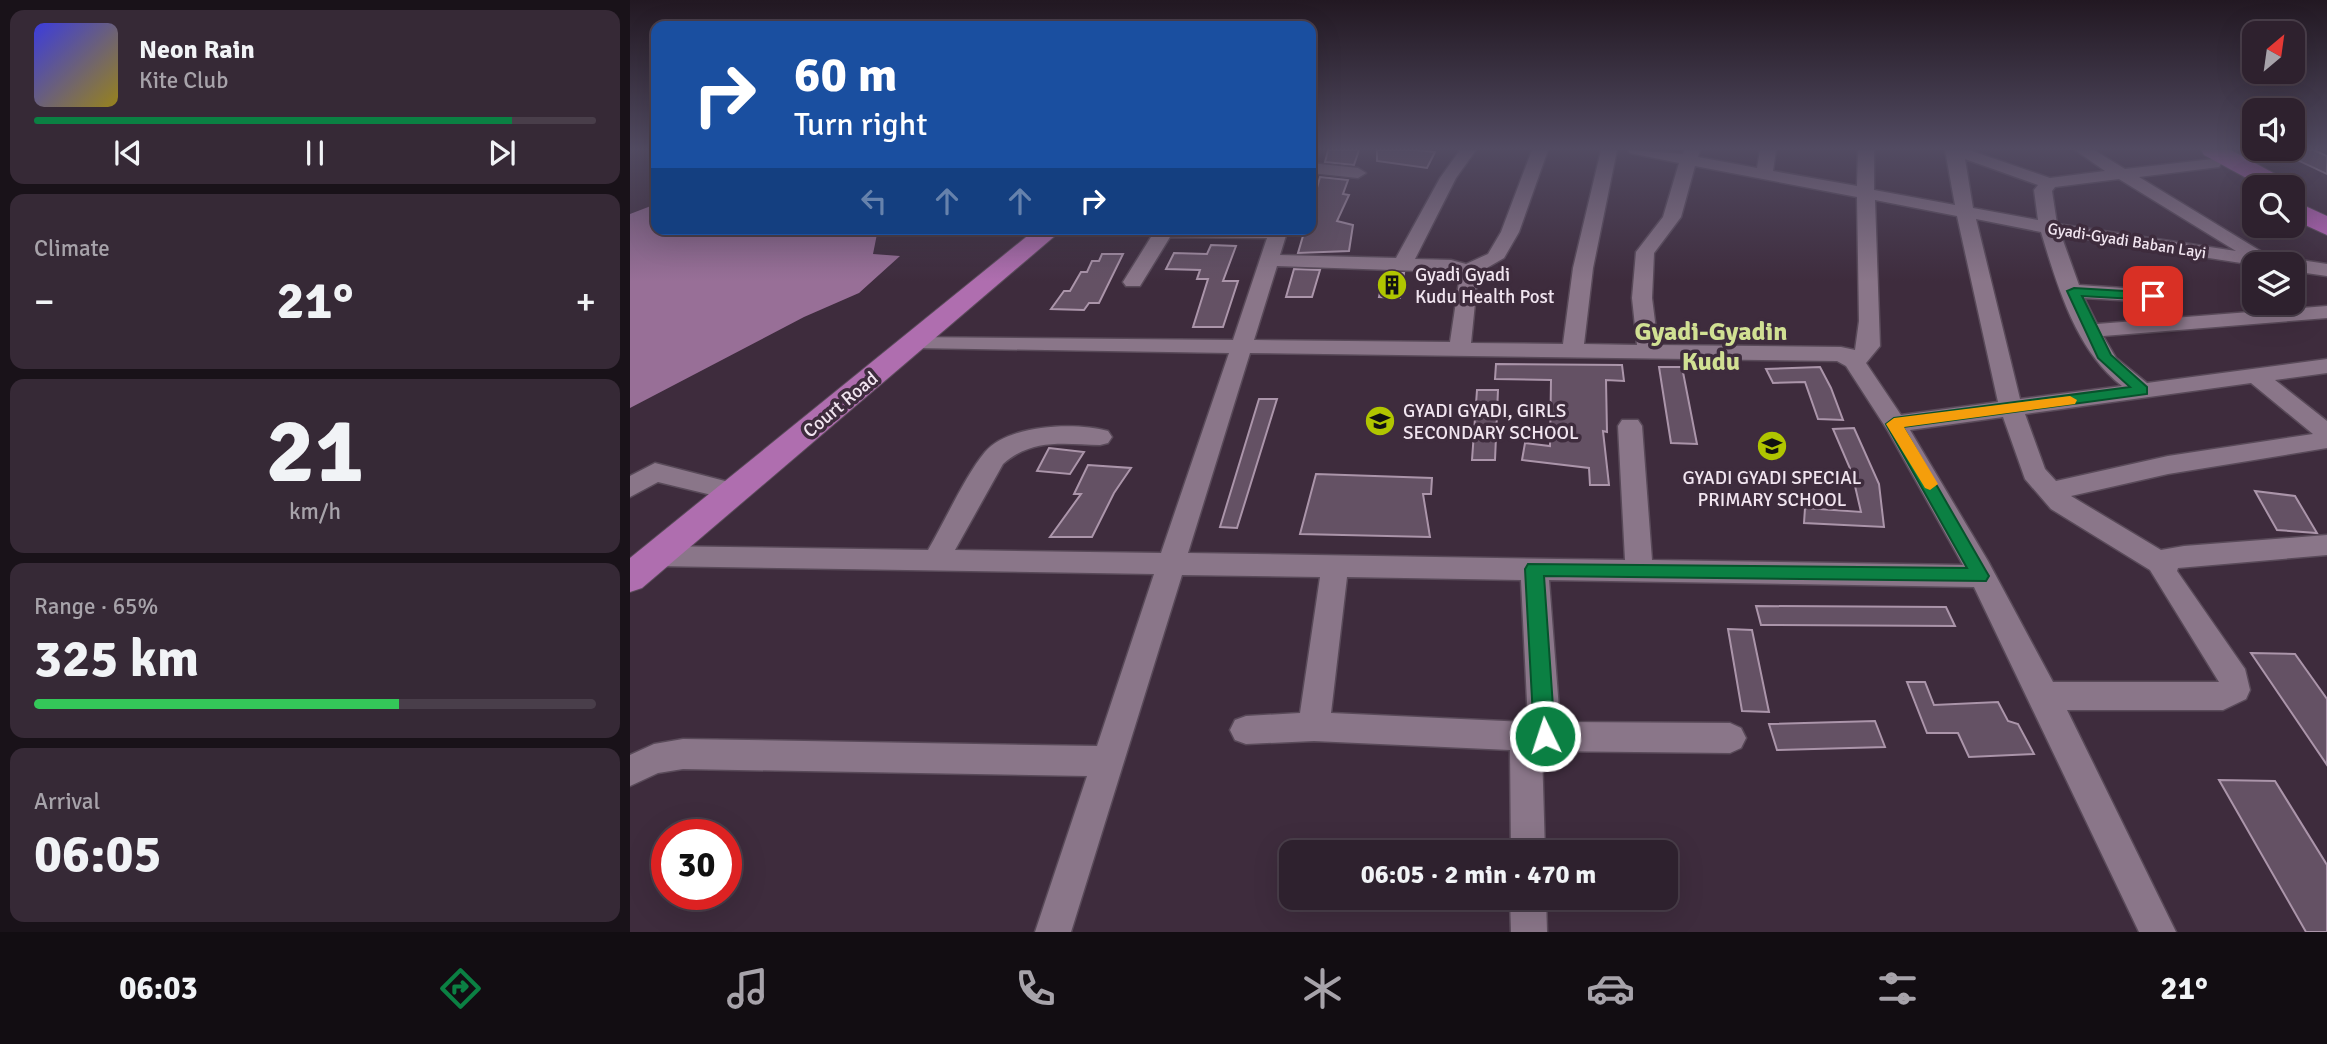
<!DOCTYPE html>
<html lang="en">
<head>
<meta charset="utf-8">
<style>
  body { margin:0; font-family:Signika,sans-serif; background:#362936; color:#f1f3f6; height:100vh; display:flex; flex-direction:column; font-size:26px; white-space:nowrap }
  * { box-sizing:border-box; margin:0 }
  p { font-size:23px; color:#a7a3aa }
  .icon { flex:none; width:38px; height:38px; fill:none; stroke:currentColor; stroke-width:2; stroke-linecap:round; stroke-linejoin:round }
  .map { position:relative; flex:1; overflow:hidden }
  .panel { display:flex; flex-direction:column; gap:10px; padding:10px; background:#191219; width:630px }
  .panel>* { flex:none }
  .hud { position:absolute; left:21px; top:21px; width:665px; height:214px; border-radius:14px; box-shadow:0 7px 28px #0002,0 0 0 2px #493e4a; background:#1a4fa0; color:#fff; overflow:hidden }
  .needle { width:46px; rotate:29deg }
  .fabs { position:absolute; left:1612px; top:21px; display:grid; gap:14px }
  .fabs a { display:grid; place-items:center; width:63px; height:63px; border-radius:14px; background:#2e212e; box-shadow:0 7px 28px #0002,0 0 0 2px #493e4a; font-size:35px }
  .speed { position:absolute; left:21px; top:819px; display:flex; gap:14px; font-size:35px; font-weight:700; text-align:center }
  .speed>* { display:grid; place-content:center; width:91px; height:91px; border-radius:50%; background:#2e212e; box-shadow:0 7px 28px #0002,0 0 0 2px #493e4a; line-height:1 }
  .speed .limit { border:10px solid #d22; background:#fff; color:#111 }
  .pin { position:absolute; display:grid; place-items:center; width:60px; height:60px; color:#fff; margin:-30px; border-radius:14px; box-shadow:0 4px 10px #0006 }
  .me { position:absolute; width:77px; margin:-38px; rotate:356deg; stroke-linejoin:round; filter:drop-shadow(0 0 5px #0008) }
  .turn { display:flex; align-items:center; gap:24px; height:147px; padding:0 28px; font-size:32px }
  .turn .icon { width:91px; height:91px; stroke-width:2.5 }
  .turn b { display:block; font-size:49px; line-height:60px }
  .lanes { display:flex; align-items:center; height:66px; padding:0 28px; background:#0003; justify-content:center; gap:35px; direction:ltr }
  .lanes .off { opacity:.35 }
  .big { font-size:52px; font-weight:700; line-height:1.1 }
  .panel .card { flex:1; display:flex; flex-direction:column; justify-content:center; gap:10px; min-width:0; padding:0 24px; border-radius:14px; background:#362936 }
  .panel .dial { align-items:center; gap:0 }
  .dial b { font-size:91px; line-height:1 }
  .song { display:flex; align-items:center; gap:21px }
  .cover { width:84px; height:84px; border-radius:10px; background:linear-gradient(135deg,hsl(240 70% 55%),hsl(50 70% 35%)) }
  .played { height:7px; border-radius:4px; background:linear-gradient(90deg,#0b8043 85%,#493e4a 85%) }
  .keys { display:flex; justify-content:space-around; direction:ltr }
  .heat { display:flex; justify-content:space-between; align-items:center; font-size:38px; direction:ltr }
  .charge { height:10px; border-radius:5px; background:linear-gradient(90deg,#34c759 65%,#493e4a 0) }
  .trip { position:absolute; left:649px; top:840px; width:399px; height:70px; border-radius:14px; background:#2e212e; box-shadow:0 7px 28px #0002,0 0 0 2px #493e4a; font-weight:700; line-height:70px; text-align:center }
  .tabs { display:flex; height:112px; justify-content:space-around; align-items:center; background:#120d12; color:#a7a3aa }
  .tabs .icon { width:49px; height:49px }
  .tabs .current { color:#0b8043 }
  .tabs b { font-size:32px; color:#f1f3f6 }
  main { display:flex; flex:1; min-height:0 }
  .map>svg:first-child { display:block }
  .water { fill:#986f97 }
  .building { fill:#645164; stroke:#ab95aa; stroke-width:2 }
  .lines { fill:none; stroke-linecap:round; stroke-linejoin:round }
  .minor-casing { stroke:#594a59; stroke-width:3 }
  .major-casing { stroke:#594a59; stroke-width:2 }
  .highway-casing { stroke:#594a59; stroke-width:2 }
  .minor { fill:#8a7689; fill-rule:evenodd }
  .major { fill:#af6eaf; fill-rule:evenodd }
  .highway { fill:#c769c8; fill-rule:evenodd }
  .route { fill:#0b8043; stroke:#07532c; stroke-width:2 }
  .slow { fill:#f59e0b }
  .labels { text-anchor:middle; stroke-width:7; stroke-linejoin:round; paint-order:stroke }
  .far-street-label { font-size:16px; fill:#f1e5f0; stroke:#3e2c3d }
  .poi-label { font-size:19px; fill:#f1e5f0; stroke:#3e2c3d; text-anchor:start }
  .street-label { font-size:19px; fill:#f1e5f0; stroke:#3e2c3d }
  .district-label { font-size:26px; font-weight:bold; fill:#d1e093; stroke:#3e2c3d }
</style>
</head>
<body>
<main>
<section class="panel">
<div class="card">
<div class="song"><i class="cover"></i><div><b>Neon Rain</b><p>Kite Club</p></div></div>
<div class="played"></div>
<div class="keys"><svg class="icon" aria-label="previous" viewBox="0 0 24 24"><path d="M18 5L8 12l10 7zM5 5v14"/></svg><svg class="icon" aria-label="pause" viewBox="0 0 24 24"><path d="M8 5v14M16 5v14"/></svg><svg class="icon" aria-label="next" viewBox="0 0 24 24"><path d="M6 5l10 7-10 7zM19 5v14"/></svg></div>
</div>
<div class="card"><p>Climate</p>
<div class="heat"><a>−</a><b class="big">21°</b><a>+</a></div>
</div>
<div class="card dial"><b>21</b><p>km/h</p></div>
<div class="card"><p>Range · 65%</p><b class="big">325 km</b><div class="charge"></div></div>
<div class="card"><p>Arrival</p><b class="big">06:05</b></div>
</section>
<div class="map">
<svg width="1697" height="932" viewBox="0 0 1697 932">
  <rect width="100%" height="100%" fill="#3e2c3d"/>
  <path class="water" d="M26,204v25h222l-5,25 27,2 -41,37 -55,24 -174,91v-194z"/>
  <g class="building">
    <path d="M698,150h31l-5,15 -29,-3z"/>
    <path d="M747,150h39l19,2 -8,16 -50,-7z"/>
    <path d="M1646,150h38l13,6v18z"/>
    <path d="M690,177l28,3 -5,14 6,1 -12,26 16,4 -4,26 -51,2 7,-24h6v-20z"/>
    <path d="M581,245l25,1 -13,35h15l-15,46h-30l15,-48h-11l3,-9 -34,-1 8,-16 33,1z"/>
    <path d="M472,254h21l-24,49h-10l-5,7 -33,-1 13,-18h6l11,-19h6l5,-11h7z"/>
    <path d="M664,269l26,1 -8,27h-26z"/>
    <path d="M754,273h20l-4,25 -21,-1z"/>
    <path d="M866,364l126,1 2,16 -18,-1 1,52 -4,-1 6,54h-19l-1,-17 -67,-8 3,-17 25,3 1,-66 -56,-1z"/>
    <path d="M1029,367h23l15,77 -26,-1z"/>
    <path d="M1190,367l11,21 12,32 -25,-1 -13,-37 -32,1 -7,-14z"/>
    <path d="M847,390h21l-3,70h-23z"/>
    <path d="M629,399h18l-40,129 -17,-1z"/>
    <path d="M1224,428l25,56 5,43 -80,-4 1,-15 56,4 -9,-39 -19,-44z"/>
    <path d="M419,448l35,4 -14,22 -33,-3z"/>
    <path d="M458,465l43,3 -17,25 -22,44h-42l31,-43h-7z"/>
    <path d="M686,474l116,4 -1,16h-8l7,43 -130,-3z"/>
    <path d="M1625,491l40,5 22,37 -40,-3z"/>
    <path d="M1126,606l190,1 9,19 -194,-1z"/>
    <path d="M1098,629l24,1 17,82 -27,-1z"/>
    <path d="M1621,653l44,1 32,45v66z"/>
    <path d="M1277,682h18l9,23 64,-3 10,19 10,3 16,30 -65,3 -11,-24h-31z"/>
    <path d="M1245,721l10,26 -108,3 -8,-26z"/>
    <path d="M1589,780l56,1 52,84v67h-21z"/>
  </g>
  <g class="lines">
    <g class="minor-casing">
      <g id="minor">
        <path d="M830,150h16l-20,28 -41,81 36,1 15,4 22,-10 13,-22 31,-82h16l-29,82 -15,26 -26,15 -7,70 92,1 10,-76 28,-118h16l-24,118 -9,76 53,1 -5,-47 4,-46 27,-35 16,-54 -49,-10 -2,-3 55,4 1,-4h16l-2,7 59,11 3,-18h16l-3,21 84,15 1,-36h16v40l81,15 -10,-55h24l81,28 55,-7 -30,-21h19l31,19 88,-10 8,5 -2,3 -80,10 128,78 60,9v12l-35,-5v-7l-38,1 -193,-30 18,50 74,5 10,6 -10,6 -69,-4 13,26 230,-18v12l-224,18 13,22 31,25 180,-24v14l-52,7 52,41v27l-159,26 -97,22 90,54 23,-4 143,-11v20l-149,13 -1,3 68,98 5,21 -4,9 -23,11h-156l109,222h-37l-165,-345 -425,-7 11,142 170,1 11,5 5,10 -5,10 -11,5 -188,-2 3,101h-34l-1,-102 -196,-9 -68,3 -11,-4 -5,-10 5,-10 11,-4 54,-3 20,-136 -138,-2 -111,357h-36l52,-156 -404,-7 -25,4 -28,13v-31l24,-11 29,-5 414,7 57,-172 -498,-8 -10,-3 -3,-7 3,-7 10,-3 272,4c17,-29 37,-74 57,-98 24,-28 91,-30 123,-21l4,6 -4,6 -8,2c-36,-1 -68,-7 -97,19l-48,86 206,3 68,-200 -314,-5 -7,-1 -4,-5 4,-5 325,3 34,-102 -97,-1 -30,49h-14l-3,-4 33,-53h132l-8,26 116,3 44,-80zM1335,159l73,26 -4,5 4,30 -65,-12zM1065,166l162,31 2,124 -4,29 -14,-3 -183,-2 -6,-47 2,-45 27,-36zM1489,179l117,72 -179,-27 -5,-33 3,-4zM1245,200l82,16 41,186 -97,13 -35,-52 14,-17zM1346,219l65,13c16,53 35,119 81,154l-102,13zM647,266l172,6 11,3 -10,67 -196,-2zM620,353l587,8 9,5 42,65 75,134 -311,-5 -10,-134 -4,-6h-16l-4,6 7,134 -437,-7zM1621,383l62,51 -145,22 -112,25 -11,-12 -20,-55zM1373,417l22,62 26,30 99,61 69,112h-166l-65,-121 -78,-131zM717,577l174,3 7,142 -197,-9z"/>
        <path d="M681,163l47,5 8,5 -8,5 -47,-5z"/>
        <path d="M25,463l70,18 4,6 -4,6 -9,3 -58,-14 -28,15v-21z"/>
        <path d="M880,898h36l1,34h-36z"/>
      </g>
    </g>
    <g class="major-casing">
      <path id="major" d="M406,229h27l-421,359 -12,4v-34z"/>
    </g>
    <g class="highway-casing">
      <g id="highway">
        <path d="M1571,150h30l59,32 4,5h-31l-59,-32z"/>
        <path d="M1662,200l35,16v19l-35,-16z"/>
      </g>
    </g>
    <use href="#minor" class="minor"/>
    <use href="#major" class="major"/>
    <use href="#highway" class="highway"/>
  </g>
  <linearGradient id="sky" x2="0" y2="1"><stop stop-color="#221822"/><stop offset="0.53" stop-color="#524b62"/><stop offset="1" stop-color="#524b62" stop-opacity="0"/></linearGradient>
  <rect width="1697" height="281" fill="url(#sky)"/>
  <path class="route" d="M1444,288l84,5 2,3 -7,4 -71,-4 29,59 36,32v7l-244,33 83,144 3,5 -3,5 -442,-5 11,160 -3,7 -7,2 -8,-2 -3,-7 -9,-167 3,-5 439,4 -81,-144 8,-6 236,-31 -32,-29 -31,-67z"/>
  <path class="slow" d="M1440,396l7,4 -2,4 -171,23 34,57 -8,6 -5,-2 -39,-64 8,-6z"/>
  <defs>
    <g id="building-disc" transform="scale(1.575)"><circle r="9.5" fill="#b0c500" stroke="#3e2c3d"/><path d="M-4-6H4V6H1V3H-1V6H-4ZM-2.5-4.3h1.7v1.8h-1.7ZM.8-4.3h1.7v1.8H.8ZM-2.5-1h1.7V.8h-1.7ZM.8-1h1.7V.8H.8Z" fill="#111"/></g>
    <g id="school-disc" transform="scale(1.575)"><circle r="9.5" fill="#b0c500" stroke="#3e2c3d"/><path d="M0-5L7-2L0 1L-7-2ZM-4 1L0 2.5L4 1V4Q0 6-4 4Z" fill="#111"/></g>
  </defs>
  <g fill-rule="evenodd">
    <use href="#building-disc" x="762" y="285"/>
    <use href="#school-disc" x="750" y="421"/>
    <use href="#school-disc" x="1142" y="446"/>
  </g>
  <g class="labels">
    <g class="far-street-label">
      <text transform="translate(1497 240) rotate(9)" y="6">Gyadi-Gyadi Baban Layi</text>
    </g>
    <g class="poi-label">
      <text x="785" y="281">Gyadi Gyadi<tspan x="785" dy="22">Kudu Health Post</tspan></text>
      <text x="773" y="417">GYADI GYADI, GIRLS<tspan x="773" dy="22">SECONDARY SCHOOL</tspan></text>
      <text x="1142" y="484" text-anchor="middle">GYADI GYADI SPECIAL<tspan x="1142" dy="22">PRIMARY SCHOOL</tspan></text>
    </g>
    <g class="street-label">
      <text transform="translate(210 404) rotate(-40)" y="7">Court Road</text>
    </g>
    <g class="district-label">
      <text x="1081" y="340">Gyadi-Gyadin<tspan x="1081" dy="30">Kudu</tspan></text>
    </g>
  </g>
</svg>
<div class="fabs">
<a><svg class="needle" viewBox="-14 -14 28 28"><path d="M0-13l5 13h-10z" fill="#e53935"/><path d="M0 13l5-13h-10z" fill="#a7a3aa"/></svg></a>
<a><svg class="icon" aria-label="sound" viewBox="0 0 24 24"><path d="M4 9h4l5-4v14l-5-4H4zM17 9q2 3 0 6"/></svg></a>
<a><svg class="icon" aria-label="search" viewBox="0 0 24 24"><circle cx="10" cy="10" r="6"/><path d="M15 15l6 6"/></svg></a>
<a><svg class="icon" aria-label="layers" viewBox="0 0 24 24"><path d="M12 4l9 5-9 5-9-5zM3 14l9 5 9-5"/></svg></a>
</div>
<div class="speed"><div class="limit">30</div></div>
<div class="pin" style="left:1523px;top:296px;background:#d93025"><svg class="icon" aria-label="arrive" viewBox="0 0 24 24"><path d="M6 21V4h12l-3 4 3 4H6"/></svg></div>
<svg class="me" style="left:915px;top:736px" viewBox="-20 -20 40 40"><circle r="17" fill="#0b8043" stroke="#fff" stroke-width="3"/><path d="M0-11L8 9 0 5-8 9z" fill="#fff"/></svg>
<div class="trip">06:05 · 2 min · 470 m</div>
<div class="hud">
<div class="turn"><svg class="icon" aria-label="right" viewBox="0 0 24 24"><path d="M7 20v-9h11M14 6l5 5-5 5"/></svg><div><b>60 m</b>Turn right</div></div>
<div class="lanes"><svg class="icon off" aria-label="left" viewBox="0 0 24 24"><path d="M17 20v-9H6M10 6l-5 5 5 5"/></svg><svg class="icon off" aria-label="ahead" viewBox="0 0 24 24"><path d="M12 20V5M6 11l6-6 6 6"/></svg><svg class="icon off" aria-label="ahead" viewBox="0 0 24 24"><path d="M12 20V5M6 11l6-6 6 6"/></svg><svg class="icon" aria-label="right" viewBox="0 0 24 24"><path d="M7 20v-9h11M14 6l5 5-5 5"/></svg></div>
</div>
</div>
</main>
<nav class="tabs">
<b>06:03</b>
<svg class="icon current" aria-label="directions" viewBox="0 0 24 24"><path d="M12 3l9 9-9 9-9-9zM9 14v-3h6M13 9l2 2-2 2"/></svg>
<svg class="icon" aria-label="music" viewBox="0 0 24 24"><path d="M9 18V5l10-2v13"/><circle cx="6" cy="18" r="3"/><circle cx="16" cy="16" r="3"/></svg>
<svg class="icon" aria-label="phone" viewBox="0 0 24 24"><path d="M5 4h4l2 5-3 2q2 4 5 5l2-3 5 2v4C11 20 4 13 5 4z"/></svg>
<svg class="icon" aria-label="climate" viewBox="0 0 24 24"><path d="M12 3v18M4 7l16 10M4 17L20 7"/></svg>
<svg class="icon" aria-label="car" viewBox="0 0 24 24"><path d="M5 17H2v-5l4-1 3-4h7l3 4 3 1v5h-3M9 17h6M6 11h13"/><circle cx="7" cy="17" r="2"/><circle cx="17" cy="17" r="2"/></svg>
<svg class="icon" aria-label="filters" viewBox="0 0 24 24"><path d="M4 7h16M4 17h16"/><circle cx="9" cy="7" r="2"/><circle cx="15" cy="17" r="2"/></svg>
<b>21°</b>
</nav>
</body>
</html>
